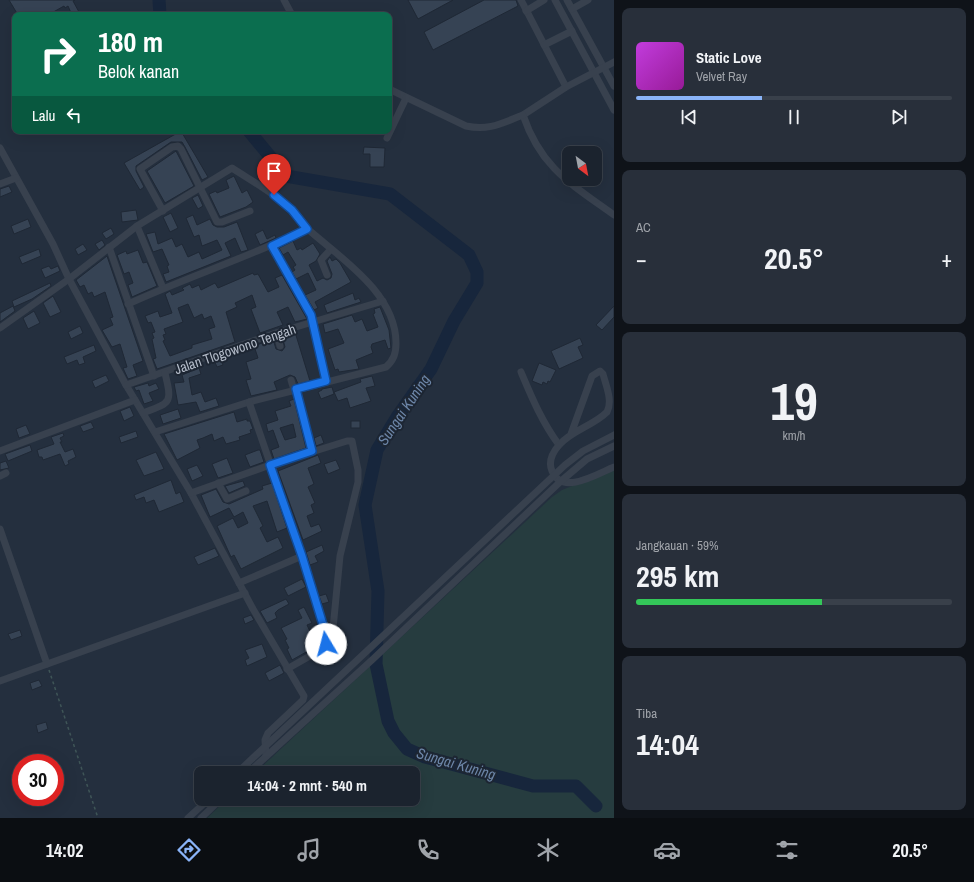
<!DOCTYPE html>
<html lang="id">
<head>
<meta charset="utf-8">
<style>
  body { margin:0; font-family:"Archivo Narrow",sans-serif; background:#282f3a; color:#f1f3f6; height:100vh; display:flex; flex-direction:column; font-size:15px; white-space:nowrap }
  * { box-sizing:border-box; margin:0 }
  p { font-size:13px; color:#a0a4aa }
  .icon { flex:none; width:22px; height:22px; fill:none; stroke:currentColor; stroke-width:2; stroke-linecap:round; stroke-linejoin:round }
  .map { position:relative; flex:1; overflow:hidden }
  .side { display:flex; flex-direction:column; gap:8px; padding:8px; background:#0f1319; width:360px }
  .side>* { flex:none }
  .guide { position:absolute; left:12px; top:12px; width:380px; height:122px; border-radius:8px; box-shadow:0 4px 16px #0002,0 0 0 1px #39404a; background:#0b6e4f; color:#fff; overflow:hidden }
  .needle { width:26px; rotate:148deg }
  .controls { position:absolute; left:562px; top:146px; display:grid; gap:8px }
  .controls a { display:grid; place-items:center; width:40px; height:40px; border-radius:8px; background:#1b232e; box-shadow:0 4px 16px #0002,0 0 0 1px #39404a; font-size:20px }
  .speed { position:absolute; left:12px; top:754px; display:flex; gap:8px; font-size:20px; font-weight:700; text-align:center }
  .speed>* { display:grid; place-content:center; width:52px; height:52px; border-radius:50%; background:#1b232e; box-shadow:0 4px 16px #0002,0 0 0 1px #39404a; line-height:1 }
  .speed .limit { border:6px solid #d22; background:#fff; color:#111 }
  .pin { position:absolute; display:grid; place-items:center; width:34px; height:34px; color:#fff; margin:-41px -17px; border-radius:50% 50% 50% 0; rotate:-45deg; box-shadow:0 0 4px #0007 }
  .pin .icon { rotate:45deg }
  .me { position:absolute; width:44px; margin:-22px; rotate:352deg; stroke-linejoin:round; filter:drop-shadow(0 0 3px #0008) }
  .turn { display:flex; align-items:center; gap:14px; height:84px; padding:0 20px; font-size:18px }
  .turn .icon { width:52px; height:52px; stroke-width:2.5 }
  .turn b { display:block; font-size:28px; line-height:34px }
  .then { display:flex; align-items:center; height:38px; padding:0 20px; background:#0003; gap:8px; font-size:15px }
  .big { font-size:30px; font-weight:700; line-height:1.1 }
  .side .widget { flex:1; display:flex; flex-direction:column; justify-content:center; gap:6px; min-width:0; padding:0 14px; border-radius:8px; background:#282f3a }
  .side .dial { align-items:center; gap:0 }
  .dial b { font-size:52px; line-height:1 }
  .song { display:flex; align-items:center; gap:12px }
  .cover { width:48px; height:48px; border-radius:6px; background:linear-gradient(135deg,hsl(290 70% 55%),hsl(300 70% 35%)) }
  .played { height:4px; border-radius:2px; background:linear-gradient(90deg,#8ab4f8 40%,#39404a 40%) }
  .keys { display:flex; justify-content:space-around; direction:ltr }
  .heat { display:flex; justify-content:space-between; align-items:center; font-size:22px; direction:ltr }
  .charge { height:6px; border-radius:3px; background:linear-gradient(90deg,#34c759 59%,#39404a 0) }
  .trip { position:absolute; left:194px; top:766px; width:226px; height:40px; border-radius:8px; background:#1b232e; box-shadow:0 4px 16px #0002,0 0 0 1px #39404a; font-weight:700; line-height:40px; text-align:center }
  .menu { display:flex; height:64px; justify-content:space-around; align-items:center; background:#0b0e12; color:#a0a4aa }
  .menu .icon { width:28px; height:28px }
  .menu .active { color:#8ab4f8 }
  .menu b { font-size:18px; color:#f1f3f6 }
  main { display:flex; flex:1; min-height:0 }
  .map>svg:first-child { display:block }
  .green { fill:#263c3f }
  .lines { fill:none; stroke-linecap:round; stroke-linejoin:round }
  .river { stroke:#17263c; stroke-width:13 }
  .building { fill:#364354; stroke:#1f2835; fill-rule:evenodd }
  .path { stroke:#3f5557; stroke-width:1.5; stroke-dasharray:3 3; stroke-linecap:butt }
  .minor { stroke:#38414e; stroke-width:7 }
  .route-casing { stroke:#114b97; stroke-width:10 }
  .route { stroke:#1a73e8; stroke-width:7 }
  .labels { text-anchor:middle; stroke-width:4; stroke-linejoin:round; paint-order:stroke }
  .street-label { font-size:14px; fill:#b4bcc9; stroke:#1d2633 }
  .water-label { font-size:15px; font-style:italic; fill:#6d86a8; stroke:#1d2633 }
</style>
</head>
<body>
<main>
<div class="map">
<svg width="614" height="818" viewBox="0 0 614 818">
  <rect width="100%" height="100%" fill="#242f3e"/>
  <path class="green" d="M614,469v349h-407l20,-19h186v-26h-158l297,-276 10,-7z"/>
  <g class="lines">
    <g class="river">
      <path d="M159,0l1,15"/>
      <path d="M249,131l37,45 104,18 79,61 8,17v11l-23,38 -23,48 -34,48 -20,33 -12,55 13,86 -2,73 12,57 6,12 13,16 18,8 108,29h43l20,20"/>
    </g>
  </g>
  <g class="building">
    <path d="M9,0h66l-2,1 6,11 -7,3 -4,-9 -3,2 -1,-2 -16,9h-30z"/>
    <path d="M408,0h45l-35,19z"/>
    <path d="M484,0h32l2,6 -85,44 -9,-18z"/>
    <path d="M181,131l27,46 -6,3 -17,-33 -3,-5h-11l-35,24v5l8,16 -4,3 -16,-27z"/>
    <path d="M364,147l21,1 -1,19h-14v-13h-7z"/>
    <path d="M176,151l18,35 -29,17 -18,-32z"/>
    <path d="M234,176l8,17 5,-3 6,12 -7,5 -26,10 -11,-23 7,-3 1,2 12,-5 -3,-8z"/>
    <path d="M9,186l3,6 -12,5v-8z"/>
    <path d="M198,195l5,11 -5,3 -6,-11z"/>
    <path d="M136,210l2,10 -16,2 -1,-10z"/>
    <path d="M171,213l7,15 -8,4 -7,-15z"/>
    <path d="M193,215l4,10 13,-6 3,6 4,2h7l13,-5 11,28 -7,2 -6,-14 -10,5 6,13 -65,26 -3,-8 6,-2 -2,-6 2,-1 -7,-16 -9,3 -7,-18 9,-2 3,12 14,-6 4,9 6,-3 6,13 11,-5 3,7 20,-9 -5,-10 -15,6 -3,-11 -5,2 -8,-19z"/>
    <path d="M28,219l3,8 -17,7 -3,-8z"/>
    <path d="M111,228l3,6 -8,5 -4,-6z"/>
    <path d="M263,230l4,9 8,-4 1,3 -16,7 -5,-11z"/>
    <path d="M102,240l3,5 -6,5 -4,-6z"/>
    <path d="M293,241l4,9 4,-2 1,2 11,-7 7,11 -4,7 -7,4 8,16 6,-3 4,2 4,-2 1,-4 -5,-13 3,-4 2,4 4,-2 4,4 11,19 -36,20 3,6 -4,2 -9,-15 11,-5 -8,-17 -12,6 -4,-7 3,-2 -2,-3 3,-2 -8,-13 -5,3 -4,-7z"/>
    <path d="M83,244l4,6 -9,5 -3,-6z"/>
    <path d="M39,249l2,7 -19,8 -3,-7z"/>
    <path d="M138,250l5,13 4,-1 10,24 -25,11 -4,-12 5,-2 -4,-11 -5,2 -7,-19 9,-4 1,3z"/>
    <path d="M107,256l36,105 -10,4 4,11 -9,3 -5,-11 4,-1 -7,-23 -8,3 -10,-17 11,-5 -3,-7 3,-1 -8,-25 -11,5 -2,-5 -4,2 -4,-9 -4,2 -4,-7z"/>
    <path d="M49,266l2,3 7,-3 2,5 -15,7 -4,-9z"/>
    <path d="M253,273l1,2 4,-1 10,18 11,-5 -4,-9 7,-3 25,44 -12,3 -7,-15 -11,5 6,13 -23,8 -9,-24 5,-2 -4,-12 -17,8 2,4 -11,5 9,30 -78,27 -4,-10 3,-1 -4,-19 2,-1 -2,-5 3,-1 -4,-10 -3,1 -3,-7 13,-5 2,6 12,-4 -7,-19 5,-3 2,4 12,-5 -2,-2 8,-4 2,4 7,-3 2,5 14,-7 3,5zM188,304l6,14 8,-4 2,5 7,-3 4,11 -6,2 3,10 -20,6v3l-22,8 -7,-15 2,-1 -2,-5 3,-1 -2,-5 19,-7 -5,-14z"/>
    <path d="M50,283l1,3 -19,13 -18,8 -2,-6z"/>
    <path d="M353,293l2,7 4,-2 2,4 -34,11 -3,-8z"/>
    <path d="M53,296l8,16 -11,5 -7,-14z"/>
    <path d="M13,306l2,5 -15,11v-9z"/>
    <path d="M614,306v11l-12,13 -6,-5z"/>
    <path d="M380,307l9,23 2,18 -3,1 -3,-9 -13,4 -1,3 2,6 -17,7 3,9 -20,3 -1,-3 -3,1 -7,-21 16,-6 -6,-14 -13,4 -2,-9 29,-9 3,7 7,-3 5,12 11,-4 -5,-13 2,-1 -1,-4z"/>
    <path d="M34,311l6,12 -12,6 -5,-11z"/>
    <path d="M80,326l3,7 -12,6 -3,-7z"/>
    <path d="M295,332l15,49 -12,3 -3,-7 -5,-2 -16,7 3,8 -26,6 -5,-16 5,-1 -5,-17 12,-4 -4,-12 19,-7 3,10 6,2 3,-4 -3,-11z"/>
    <path d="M580,338l3,7 -5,2 5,11 -24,11 -8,-18z"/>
    <path d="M94,345l2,6 -13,6 2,6 -6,2 -2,-5 -10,4 -3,-7z"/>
    <path d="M220,358l3,7 -6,2 -3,-7z"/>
    <path d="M539,363l17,7 -6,12 -2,-1 -1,3 -4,-2 -1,3 -10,-4z"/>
    <path d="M199,368l2,6 -12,4 3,17 9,-3 4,10 11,-4 3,8 -19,6 -4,-10 -18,3 -4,-22 10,-1 -2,-7z"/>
    <path d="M106,375l3,6 -14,7 -3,-7z"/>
    <path d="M372,376l3,10 -9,2 5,13 -21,7 -3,-10 -9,3 -4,-9 27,-10 -1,-3z"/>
    <path d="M148,383l1,3 7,-3 3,6 -10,4 4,8 -9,3 -5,-14 -3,1 -2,-4z"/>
    <path d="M332,387l2,7 -13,5 -3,-7 4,-2v-1z"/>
    <path d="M294,399l12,49 -32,11 -3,-9 8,-3 -6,-17 -5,2 -2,-8 12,-4 -3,-9 16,-5 -2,-5zM293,424l3,13 -11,3 -5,-12z"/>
    <path d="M130,407l4,9 -10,5 -4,-10z"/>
    <path d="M178,409l3,9 -18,6 -3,-9z"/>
    <path d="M234,412l3,10 10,-3v2h3l3,8 -3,1 1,3 -12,4 1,3 -14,4 -3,-7 -9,4 -2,-7 -9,4 -6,2 3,8 -23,12 -13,-26z"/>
    <rect x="351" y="421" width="9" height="7"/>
    <path d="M91,422l3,6 -11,4 -3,-6z"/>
    <path d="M26,425l4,9 -11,4 -3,-9z"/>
    <path d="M136,431l2,6 -17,6 -2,-6z"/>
    <path d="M63,433l1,3 -4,2 2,4h-2l5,10 8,-3 3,8 -8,4 1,3 -4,2 -5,-12 -17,6 -1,-3h-3l-2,-7 17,-6 -3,-7z"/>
    <path d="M321,435l3,8 -8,3 -2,-8z"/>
    <path d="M30,445l2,6 -24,10 -3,-7z"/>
    <path d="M258,450h2l4,12 -14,5 -5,-12z"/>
    <path d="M156,452l8,17 -20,7 -8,-16z"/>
    <path d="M318,455l3,8 -13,5 6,16 -6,3 7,16 -4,2 3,8 -7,3 4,11 8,-3 3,7 -19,9 -25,-69z"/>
    <path d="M227,458l6,15 -15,5 -6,-14z"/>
    <path d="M336,460l4,9 -12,5 -4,-10z"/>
    <path d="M6,461l3,7 -9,2v-7z"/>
    <path d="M197,465l6,11 -11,5 -5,-12z"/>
    <path d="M171,480l5,14 4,-2 4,10 -25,10 -5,-12 -8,3 -2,-6 -8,3 -2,-5z"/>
    <path d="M243,481l2,5 -16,7 -4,-7z"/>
    <path d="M272,483l15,45 -10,4 -10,-31 -14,5 10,20 -3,2 7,14 11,-5 5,11 -42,21 -7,-14 -3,2 -14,-31 16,-8 5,10 10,-5 -5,-11 -9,5 -5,-9 -19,9 -9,-22 15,-6 7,13 6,2 34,-15 -1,-3z"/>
    <path d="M322,545l2,6 -9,5 3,6 -8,3 -4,-13z"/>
    <path d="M215,548l4,8 -21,9 -4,-8z"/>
    <path d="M302,579l4,8 -18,9 -4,-8z"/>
    <path d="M326,594l3,8 -7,2 -3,-8z"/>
    <path d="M286,599l3,5 -11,6 -3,3 2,5 -10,5 -7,-12z"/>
    <path d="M304,607l8,16 -5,2 10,21 -25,14 -5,-11 2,-1 -4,-8 2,-1 -6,-11 21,-10 -4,-8z"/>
    <path d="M251,615l3,5 -9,4 -2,-6z"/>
    <path d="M20,630l2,6 -11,4 -3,-6z"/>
    <path d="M262,644l5,13 -20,9 -2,-6 4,-2 -4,-8z"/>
    <path d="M280,665l4,8 -15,8 -4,-8z"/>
    <path d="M39,680l3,6 -10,4 -2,-7z"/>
    <path d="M46,722l2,7 -10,4 -2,-8z"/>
  </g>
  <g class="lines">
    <path class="path" d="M49,670l49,148"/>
    <g class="minor">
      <path d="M284,0l8,15"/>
      <path d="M521,0l45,87"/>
      <path d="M555,0l59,110"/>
      <path d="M567,0l47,86"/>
      <path d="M572,9l16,-9"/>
      <path d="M526,11l18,-11"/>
      <path d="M544,45l28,-14"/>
      <path d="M614,62l-48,25 -43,28c18,53 48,69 91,100"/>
      <path d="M389,89l77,37c23,5 36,-3 57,-11"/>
      <path d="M387,138l19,-40"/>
      <path d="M0,148l53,96 16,35 57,106 65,108 62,116 51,87 -1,4 -35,33 -3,7 1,16"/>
      <path d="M0,184l16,-6"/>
      <path d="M163,211l-23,-42 32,-22 6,-1 3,3 36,73h5l28,-11"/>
      <path d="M137,226l26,62"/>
      <path d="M272,246l39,69 14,66"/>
      <path d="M109,247l45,129"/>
      <path d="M327,275l-6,-15 10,-11"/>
      <path d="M128,304c59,-27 121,-47 179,-75"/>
      <path d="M0,328l69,-49 68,-53 95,-58c20,13 42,25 60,42 7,6 11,15 18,21 32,28 86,63 86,112 0,10 -2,17 -10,24l-137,35 -94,30"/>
      <path d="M276,333l4,13"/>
      <path d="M521,372c11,26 21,50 38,73"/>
      <path d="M291,380l3,10"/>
      <path d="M126,385l150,-52 107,-32"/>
      <path d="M296,389l16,62"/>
      <path d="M249,402l53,154 24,81 -2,11 -37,21"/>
      <path d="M143,413c29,-11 29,-10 22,-40"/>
      <path d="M571,434l21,-58 8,-5 3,3c3,12 10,27 4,38 -14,14 -35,18 -48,33 -6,7 -11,17 -7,26 10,25 45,3 62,-4"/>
      <path d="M0,451l135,-51"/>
      <path d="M0,476l6,-3"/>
      <path d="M218,483l9,16 19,-8"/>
      <path d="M191,493l79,-28 77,-24h5l6,29v12l-18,74 -8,83 -2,4 -6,5"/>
      <path d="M0,529l47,135"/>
      <path d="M239,583l63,-27"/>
      <path d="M0,681l245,-88"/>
      <path d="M237,773l328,-308 18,-14 31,-16"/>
      <path d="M248,773l124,-113 188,-178 27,-23 27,-13"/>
      <path d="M188,818l21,-19"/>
      <path d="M201,818l20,-19"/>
    </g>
  </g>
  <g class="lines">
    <g class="route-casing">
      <path id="route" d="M274,195l18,15 15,19 -35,17 39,69 15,66 -30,8 16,62 -42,14 32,91 22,72 2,16"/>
    </g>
    <use href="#route" class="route"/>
  </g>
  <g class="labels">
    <g class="street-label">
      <text transform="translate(235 349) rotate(-19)" y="5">Jalan Tlogowono Tengah</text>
    </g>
    <g class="water-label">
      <text transform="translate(404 410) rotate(-56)" y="5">Sungai Kuning</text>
      <text transform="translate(456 764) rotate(16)" y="5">Sungai Kuning</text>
    </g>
  </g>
</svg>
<div class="controls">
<a><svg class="needle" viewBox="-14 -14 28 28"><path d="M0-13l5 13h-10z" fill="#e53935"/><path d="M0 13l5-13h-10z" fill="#a0a4aa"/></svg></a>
</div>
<div class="speed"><div class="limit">30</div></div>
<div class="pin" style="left:274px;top:195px;background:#d93025"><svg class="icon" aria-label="arrive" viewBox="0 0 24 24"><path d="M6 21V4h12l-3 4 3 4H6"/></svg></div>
<svg class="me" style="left:326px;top:644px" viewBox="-20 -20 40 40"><circle r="19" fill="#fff"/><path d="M0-13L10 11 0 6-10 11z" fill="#1a73e8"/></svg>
<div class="trip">14:04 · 2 mnt · 540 m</div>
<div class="guide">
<div class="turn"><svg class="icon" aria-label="right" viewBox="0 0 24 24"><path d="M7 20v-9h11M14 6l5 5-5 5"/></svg><div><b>180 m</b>Belok kanan</div></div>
<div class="then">Lalu<svg class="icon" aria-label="left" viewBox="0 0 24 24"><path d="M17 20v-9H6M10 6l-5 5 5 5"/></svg></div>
</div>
</div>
<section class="side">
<div class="widget">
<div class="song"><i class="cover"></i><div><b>Static Love</b><p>Velvet Ray</p></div></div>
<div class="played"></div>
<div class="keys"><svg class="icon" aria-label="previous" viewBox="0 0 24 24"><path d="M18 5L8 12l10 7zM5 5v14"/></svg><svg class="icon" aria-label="pause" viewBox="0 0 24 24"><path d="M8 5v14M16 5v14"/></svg><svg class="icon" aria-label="next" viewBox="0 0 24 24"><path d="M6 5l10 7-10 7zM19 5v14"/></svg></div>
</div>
<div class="widget"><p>AC</p>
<div class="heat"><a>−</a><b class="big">20.5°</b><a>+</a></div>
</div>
<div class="widget dial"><b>19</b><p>km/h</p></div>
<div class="widget"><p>Jangkauan · 59%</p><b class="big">295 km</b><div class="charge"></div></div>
<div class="widget"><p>Tiba</p><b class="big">14:04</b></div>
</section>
</main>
<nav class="menu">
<b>14:02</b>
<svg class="icon active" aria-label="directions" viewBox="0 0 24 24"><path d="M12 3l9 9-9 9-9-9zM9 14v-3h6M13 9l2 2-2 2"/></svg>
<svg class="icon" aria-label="music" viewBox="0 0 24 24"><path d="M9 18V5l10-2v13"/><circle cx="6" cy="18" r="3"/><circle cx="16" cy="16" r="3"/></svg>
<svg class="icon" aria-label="phone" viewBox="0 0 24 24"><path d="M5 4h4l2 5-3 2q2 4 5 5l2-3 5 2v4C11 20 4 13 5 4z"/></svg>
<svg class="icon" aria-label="climate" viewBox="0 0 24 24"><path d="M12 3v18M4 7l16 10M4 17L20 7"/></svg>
<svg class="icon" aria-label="car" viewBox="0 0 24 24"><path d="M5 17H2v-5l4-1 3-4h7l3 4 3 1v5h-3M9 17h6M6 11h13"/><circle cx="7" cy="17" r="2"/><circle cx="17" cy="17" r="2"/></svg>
<svg class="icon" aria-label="filters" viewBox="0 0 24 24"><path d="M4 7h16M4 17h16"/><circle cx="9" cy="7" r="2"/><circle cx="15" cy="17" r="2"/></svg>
<b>20.5°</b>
</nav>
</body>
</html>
